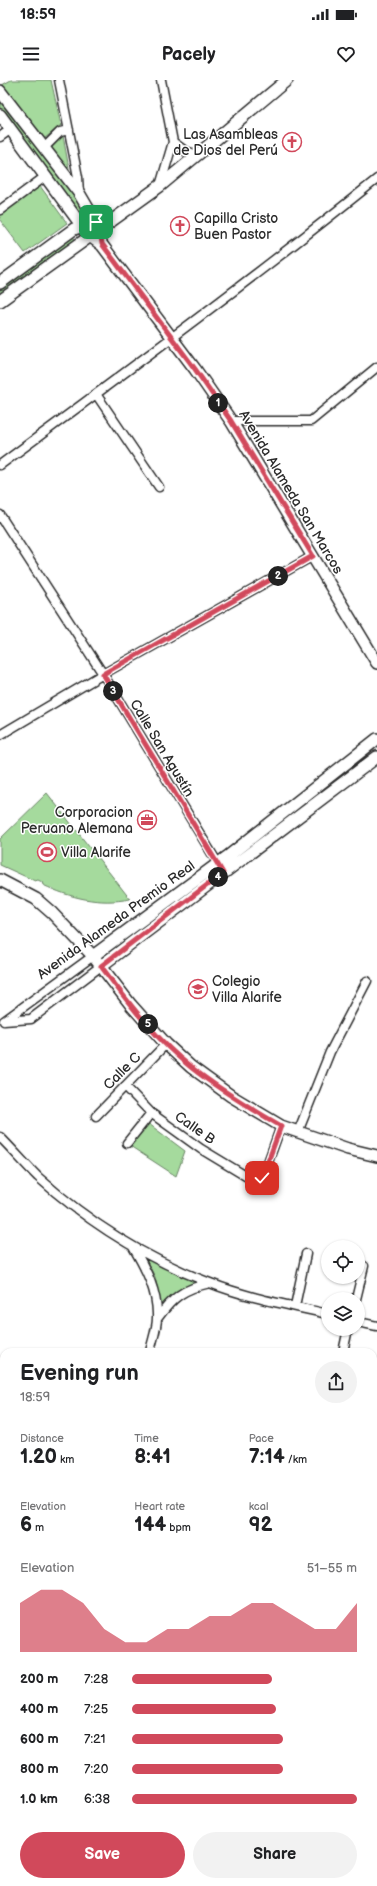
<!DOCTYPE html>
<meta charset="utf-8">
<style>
:root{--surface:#fff;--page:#f2f2f2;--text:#202124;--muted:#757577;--accent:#d1495b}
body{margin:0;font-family:"Balsamiq Sans",sans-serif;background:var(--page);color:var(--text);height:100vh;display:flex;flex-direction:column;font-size:15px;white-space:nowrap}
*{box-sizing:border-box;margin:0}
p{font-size:13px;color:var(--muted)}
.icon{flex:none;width:22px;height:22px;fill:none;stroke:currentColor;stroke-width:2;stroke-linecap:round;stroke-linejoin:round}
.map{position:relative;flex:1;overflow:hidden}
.drawer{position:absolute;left:0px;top:1268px;width:377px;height:538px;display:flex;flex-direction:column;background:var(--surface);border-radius:12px 12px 0 0;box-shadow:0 1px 3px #0004}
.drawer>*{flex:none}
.buttons{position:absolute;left:321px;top:1160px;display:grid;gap:8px}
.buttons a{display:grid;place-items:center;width:44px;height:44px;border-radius:50%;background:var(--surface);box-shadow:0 1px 3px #0004;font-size:20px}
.pin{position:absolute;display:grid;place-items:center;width:34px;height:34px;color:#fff;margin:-17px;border-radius:8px;box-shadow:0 2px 6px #0006}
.km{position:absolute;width:20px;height:20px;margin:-10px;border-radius:50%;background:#222;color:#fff;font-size:11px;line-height:20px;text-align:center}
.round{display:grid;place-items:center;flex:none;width:42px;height:42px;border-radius:21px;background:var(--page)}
.summary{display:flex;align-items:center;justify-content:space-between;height:68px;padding:0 20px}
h1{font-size:22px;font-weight:700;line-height:30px}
.stats{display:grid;grid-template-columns:repeat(3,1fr);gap:6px;height:68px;padding:4px 20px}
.stats div{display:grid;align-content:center}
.stats b{font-size:20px;font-weight:700}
.stats small{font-size:11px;font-weight:400}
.stats p{font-size:11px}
.chart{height:112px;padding:8px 20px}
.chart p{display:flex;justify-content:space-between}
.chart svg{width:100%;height:72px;margin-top:4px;fill:var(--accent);opacity:.7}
.cta{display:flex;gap:8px;margin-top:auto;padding:8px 20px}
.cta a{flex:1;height:46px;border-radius:24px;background:var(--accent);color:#fff;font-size:16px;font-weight:700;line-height:46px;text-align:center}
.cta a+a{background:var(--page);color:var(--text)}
ul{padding:0 20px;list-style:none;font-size:13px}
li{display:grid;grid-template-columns:64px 48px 1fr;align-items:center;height:30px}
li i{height:10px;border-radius:5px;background:var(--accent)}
.status{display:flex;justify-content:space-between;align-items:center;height:28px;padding:0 20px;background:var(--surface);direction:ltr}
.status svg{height:11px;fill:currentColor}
header{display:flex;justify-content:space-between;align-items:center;height:52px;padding:0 20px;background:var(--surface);font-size:18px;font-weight:700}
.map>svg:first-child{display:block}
</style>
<div class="status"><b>18:59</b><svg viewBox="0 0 49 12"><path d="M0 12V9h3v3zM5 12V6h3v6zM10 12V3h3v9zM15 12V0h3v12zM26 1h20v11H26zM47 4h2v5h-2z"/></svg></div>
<header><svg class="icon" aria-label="menu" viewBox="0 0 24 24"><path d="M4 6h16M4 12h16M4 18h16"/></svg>Pacely<svg class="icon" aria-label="heart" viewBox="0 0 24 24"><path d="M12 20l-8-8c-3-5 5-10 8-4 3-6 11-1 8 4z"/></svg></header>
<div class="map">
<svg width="377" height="1806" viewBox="0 0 377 1806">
<rect width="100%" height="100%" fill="#fff"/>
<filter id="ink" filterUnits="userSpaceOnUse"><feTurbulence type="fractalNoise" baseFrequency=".025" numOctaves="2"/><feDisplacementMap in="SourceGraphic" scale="8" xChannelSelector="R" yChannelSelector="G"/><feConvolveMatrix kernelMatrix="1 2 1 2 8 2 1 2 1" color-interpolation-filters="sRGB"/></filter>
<g filter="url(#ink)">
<path fill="#a5da9d" stroke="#688264" d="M11,0H51L61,45L44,59L2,5Z
M0,21L72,113L83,131L81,136L0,33Z
M63,56L70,94L51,67Z
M40,106L67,143L25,173L0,140V135Z
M72,155L76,161L0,216V207Z
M47,713L130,819C99,825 71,818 43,805L42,802L38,800L35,801L0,785V759Z
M149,1044L185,1071L176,1096L130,1066Z
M144,1176L198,1201L185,1207L172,1216L163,1225L160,1221L155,1197Z
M226,1802H270L275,1806H221Z"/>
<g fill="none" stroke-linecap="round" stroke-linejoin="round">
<defs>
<path id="street" d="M59,0L78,97L79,113
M0,57L11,49
M173,62L185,71L199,75
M45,67L60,52L69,50
M160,106L173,62L161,0
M0,130L46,96
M96,314L159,407
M231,341H311L377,287
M0,385C127,291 254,198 377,99
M0,435L103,594L220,787
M0,655L103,594L313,476
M4,941L31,939L101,886
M4,941L93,876
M125,1006L151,1033L201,1069L254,1101H258L262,1099L281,1046
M96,1036L166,964
M298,1052L330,972L367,901
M0,1057C13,1070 25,1084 38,1097C88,1142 147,1179 210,1203C248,1218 289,1225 328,1234
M127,1063L151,1033
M133,1167C146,1189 158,1212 157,1238C157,1249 152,1261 150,1272
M356,1219L364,1186
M295,1226L306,1174
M157,1239C173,1217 183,1209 210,1203
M358,1242L377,1246
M343,1272L348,1249
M373,1363L377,1364
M373,1411L377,1394
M0,1417H4
M373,1531L377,1532
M0,1630L4,1633
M0,1656L4,1654
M373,1737L377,1735
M373,1759L377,1766
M0,1793L4,1798
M8,1802L11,1806
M278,1802L282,1806
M36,1806L41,1802
M103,1806L104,1802
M212,1806L215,1802"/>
<path id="secondary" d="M0,11L79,113L96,142L100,156
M0,35L82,146L90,156L102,165L195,289L231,341L377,583
M0,203L74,149L89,144
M0,221L160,106L287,0
M0,800L36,819L52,833L93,876L131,925L166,964L191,987L231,1016L281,1046L348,1069L377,1076
M93,876L227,777L377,659
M101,886L377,677"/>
</defs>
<use href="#street" stroke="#2b2b2b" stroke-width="11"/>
<use href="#secondary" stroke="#2b2b2b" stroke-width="14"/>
<use href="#street" stroke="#fff" stroke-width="8"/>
<use href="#secondary" stroke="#fff" stroke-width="11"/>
</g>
</g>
<g fill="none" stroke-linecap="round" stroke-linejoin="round" filter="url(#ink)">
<defs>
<path id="route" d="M96,142L100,149L102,164L195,289L231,341L313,476L103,594L223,793L101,886C128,922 156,960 192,988C220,1010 250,1028 281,1046L262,1098"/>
</defs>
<use href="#route" stroke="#fff" stroke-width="8"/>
<use href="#route" stroke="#d1495b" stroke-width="5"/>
</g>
<defs>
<symbol id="church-ring" viewBox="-11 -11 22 22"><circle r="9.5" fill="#fff" stroke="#d1495b" stroke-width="1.5"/><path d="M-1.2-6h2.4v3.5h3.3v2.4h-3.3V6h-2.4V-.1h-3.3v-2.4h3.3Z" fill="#d1495b"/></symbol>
<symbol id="office-ring" viewBox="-11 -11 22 22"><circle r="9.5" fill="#fff" stroke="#d1495b" stroke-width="1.5"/><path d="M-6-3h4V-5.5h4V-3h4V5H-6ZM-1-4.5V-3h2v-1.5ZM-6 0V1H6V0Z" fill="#d1495b"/></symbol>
<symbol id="stadium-ring" viewBox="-11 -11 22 22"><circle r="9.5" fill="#fff" stroke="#d1495b" stroke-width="1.5"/><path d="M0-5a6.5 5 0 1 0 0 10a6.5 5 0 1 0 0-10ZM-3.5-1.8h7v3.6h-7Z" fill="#d1495b"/></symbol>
<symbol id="school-ring" viewBox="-11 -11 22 22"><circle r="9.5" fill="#fff" stroke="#d1495b" stroke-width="1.5"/><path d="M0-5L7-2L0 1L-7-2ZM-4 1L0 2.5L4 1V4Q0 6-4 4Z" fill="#d1495b"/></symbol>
</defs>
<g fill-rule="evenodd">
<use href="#church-ring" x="281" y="51" width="22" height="22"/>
<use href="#church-ring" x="169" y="135" width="22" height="22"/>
<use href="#office-ring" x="136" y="729" width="22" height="22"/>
<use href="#stadium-ring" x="36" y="761" width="22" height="22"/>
<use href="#school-ring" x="187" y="898" width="22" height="22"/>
</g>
<g text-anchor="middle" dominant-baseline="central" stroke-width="3" stroke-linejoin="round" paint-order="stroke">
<g font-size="14" fill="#2b2b2b" stroke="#fff" text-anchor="start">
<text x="278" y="54" text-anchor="end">Las Asambleas<tspan x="278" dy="16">de Dios del Perú</tspan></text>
<text x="194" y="138">Capilla Cristo<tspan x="194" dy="16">Buen Pastor</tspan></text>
<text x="133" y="732" text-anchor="end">Corporacion<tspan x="133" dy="16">Peruano Alemana</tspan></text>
<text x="61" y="772">Villa Alarife</text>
<text x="212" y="901">Colegio<tspan x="212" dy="16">Villa Alarife</tspan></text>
</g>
<g font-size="14" fill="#2b2b2b" stroke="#fff">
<text transform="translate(291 412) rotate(59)">Avenida Alameda San Marcos</text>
<text transform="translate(162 668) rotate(59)">Calle San Agustín</text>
<text transform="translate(116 840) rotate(-36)">Avenida Alameda Premio Real</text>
<text transform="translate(122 991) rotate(-45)">Calle C</text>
<text transform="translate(195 1048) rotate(35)">Calle B</text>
</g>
</g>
</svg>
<div class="buttons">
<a><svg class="icon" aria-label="locate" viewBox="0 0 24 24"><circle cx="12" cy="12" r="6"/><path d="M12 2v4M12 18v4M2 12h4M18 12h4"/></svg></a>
<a><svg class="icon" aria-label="layers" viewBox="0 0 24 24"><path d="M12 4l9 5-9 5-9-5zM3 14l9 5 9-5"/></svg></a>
</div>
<div class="pin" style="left:96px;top:142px;background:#1e9e55"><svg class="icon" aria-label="arrive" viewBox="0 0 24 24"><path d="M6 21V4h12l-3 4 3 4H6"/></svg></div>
<div class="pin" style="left:262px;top:1098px;background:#d93025"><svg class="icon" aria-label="check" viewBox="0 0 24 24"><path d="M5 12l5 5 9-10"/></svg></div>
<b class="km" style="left:218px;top:323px">1</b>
<b class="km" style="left:278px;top:496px">2</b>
<b class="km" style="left:113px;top:611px">3</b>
<b class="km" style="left:218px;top:797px">4</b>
<b class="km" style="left:148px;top:944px">5</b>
<section class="drawer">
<div class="summary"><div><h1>Evening run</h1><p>18:59</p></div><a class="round"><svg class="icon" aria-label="share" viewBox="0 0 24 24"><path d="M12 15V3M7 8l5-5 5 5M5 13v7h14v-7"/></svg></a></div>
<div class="stats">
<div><p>Distance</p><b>1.20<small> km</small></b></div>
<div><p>Time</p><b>8:41</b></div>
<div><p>Pace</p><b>7:14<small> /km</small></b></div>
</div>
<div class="stats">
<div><p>Elevation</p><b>6<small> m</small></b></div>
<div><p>Heart rate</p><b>144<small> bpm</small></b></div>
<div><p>kcal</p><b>92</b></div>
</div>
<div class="chart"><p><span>Elevation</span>51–55 m</p>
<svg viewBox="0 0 160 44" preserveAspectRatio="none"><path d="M0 44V14L10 6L20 6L30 14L40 30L50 38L60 38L70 30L80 30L90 22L100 22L110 14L120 14L130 22L140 30L150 30L160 14V44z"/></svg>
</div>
<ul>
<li><b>200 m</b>7:28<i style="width:62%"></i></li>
<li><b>400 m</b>7:25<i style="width:64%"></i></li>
<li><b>600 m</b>7:21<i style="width:67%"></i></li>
<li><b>800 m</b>7:20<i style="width:67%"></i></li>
<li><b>1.0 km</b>6:38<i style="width:100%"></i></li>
</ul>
<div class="cta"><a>Save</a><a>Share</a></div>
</section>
</div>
